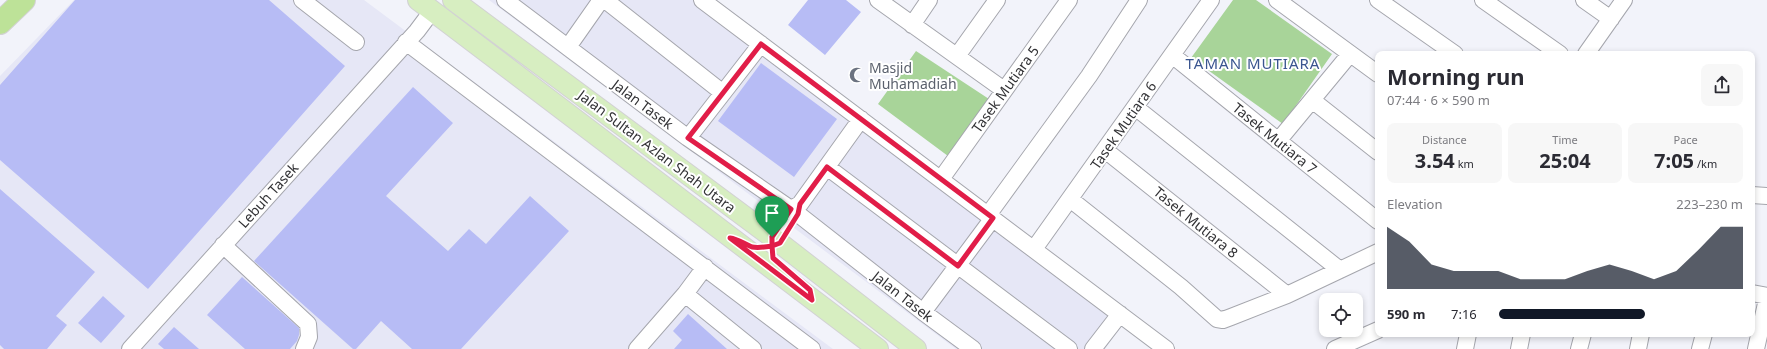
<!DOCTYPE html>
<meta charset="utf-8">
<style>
:root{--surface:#fff;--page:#f7f7f7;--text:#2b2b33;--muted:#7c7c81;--accent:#111827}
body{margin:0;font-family:"Noto Sans",sans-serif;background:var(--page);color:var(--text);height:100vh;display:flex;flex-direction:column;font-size:15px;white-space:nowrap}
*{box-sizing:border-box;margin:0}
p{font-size:13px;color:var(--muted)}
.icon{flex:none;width:22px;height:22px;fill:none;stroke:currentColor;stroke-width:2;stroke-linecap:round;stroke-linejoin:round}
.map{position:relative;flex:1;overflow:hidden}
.side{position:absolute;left:1375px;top:51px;width:380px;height:286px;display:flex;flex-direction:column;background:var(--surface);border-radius:8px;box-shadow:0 2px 6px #0003}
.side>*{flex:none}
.tools{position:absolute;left:1319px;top:293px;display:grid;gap:8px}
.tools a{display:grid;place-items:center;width:44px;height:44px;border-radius:8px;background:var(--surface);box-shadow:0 2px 6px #0003;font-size:20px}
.pin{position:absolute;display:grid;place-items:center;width:34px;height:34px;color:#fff;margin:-41px -17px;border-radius:50% 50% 50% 0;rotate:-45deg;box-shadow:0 0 4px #0007}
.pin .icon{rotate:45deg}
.round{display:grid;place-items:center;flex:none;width:42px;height:42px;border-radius:8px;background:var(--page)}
.headline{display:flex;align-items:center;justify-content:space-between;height:68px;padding:0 12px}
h1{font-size:22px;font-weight:700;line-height:30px}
.metrics{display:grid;grid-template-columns:repeat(3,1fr);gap:6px;height:68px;padding:4px 12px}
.metrics div{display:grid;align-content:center;border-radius:8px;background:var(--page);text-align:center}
.metrics b{font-size:20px;font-weight:700}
.metrics small{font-size:11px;font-weight:400}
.metrics p{font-size:11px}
.chart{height:112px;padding:8px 12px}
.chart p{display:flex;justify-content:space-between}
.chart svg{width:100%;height:72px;margin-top:4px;fill:var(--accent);opacity:.7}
ul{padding:0 12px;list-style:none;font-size:13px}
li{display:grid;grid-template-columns:64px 48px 1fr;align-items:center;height:30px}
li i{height:10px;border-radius:5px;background:var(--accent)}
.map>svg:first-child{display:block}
</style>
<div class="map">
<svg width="1767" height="349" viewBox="0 0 1767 349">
<rect width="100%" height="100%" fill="#f2f3fa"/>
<path fill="#e6e7f6" d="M74,0H364L833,349H0V76Z
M489,0H713L1130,313L1105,349H956Z"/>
<path fill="#a8d499" d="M1233,0H1256L1332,54L1283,124L1191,58Z
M916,51L989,99L948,156L878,104Z"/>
<path fill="#b7bcf5" d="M75,0H269L345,66L148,289L0,160V85Z
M808,0H846L861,12L825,55L788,25Z
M761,63L837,119L794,177L718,121Z
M413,87L453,123L386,196L448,251L469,229L486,244L530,196L569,231L461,349H412L381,321L356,349H353L254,261Z
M0,189L95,272L56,316L67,325L47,349H4L0,345Z
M242,277L299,328V335L297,341L290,349H245L207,315Z
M103,296L125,316L101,343L78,323Z
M688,314L727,349H674L682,340L673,331Z
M174,327L199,349H164L158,344Z"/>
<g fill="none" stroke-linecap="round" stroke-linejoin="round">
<defs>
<path id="minor" d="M302,0L356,42
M505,0L688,138L798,214L923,312L973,349
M605,0L723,93
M702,0L1166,349
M878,0L1004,90
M1277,0L1378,74
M1378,0L1455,54
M1483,0L1560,54
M1584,0L1611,19
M912,25L929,0
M406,42L812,349
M568,47L601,0
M1586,54L1624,0
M1172,55L1378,221
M957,56L997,0
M1312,100L1378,152
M1135,107L1340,270
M688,138L761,44
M1278,141L1350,54
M1105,150L1287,295
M827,167L1069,349
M941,179L1069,0
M1752,195L1767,196
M1070,199L1181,287L1217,319L1223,320L1231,317L1287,295L1378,252
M988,215L1089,76L1139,0
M772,237L791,209L800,204L861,119
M223,245L308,324L309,337L304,349
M1034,249L1211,0
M1752,293L1767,296
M685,294L753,349
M923,312L993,218
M130,349L417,31L432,11
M637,349L685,294L705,267
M1093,349L1120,314
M1335,349L1378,330
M1465,349L1468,334
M1519,349L1522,334
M1579,349L1583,334
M1638,349L1641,334
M1700,349L1704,334
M1756,349L1767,299"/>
<path id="major" d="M418,0L878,349
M453,0L772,237L916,349"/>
<path id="highway" d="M0,23L24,0"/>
</defs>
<use href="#minor" stroke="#a5a6ad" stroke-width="18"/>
<use href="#major" stroke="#d2d2d3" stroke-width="22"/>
<use href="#highway" stroke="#d2d2d3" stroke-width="24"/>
<use href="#minor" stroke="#fff" stroke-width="16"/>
<use href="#major" stroke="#d7eec1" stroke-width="20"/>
<use href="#highway" stroke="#bde298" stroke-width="22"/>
</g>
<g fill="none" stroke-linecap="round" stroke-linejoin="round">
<defs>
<path id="route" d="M772,237V246C766,247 758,248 752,247C744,244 738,239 730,238L812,300L810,290L773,258L772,246L780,243L798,214L800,204L827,167L958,266L993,218L761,44L688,138L791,209L772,237"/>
</defs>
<use href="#route" stroke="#fff" stroke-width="8"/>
<use href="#route" stroke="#e11d48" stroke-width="5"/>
</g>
<defs>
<symbol id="mosque-bare" viewBox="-9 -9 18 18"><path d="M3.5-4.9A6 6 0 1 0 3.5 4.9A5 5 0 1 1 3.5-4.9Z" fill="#6b7280" stroke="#fff" stroke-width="2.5" paint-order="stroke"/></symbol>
</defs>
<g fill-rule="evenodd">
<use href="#mosque-bare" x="846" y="64" width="22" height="22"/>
</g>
<g text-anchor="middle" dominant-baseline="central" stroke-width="4" stroke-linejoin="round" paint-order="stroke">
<g font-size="14" fill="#5b616d" stroke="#fff" text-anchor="start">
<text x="869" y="67">Masjid<tspan x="869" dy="16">Muhamadiah</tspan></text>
</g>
<g font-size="14" fill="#323235" stroke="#fff">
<text transform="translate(1005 89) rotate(-54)">Tasek Mutiara 5</text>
<text transform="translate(643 104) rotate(37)">Jalan Tasek</text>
<text transform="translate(1123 125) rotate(-55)">Tasek Mutiara 6</text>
<text transform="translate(1275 138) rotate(39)">Tasek Mutiara 7</text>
<text transform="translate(657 151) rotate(37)">Jalan Sultan Azlan Shah Utara</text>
<text transform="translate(268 195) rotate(-48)">Lebuh Tasek</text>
<text transform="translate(1196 222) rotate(39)">Tasek Mutiara 8</text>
<text transform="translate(903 296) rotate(38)">Jalan Tasek</text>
</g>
<g font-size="15" letter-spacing="1" fill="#3a558f" stroke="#fff">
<text x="1253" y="63">TAMAN MUTIARA</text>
</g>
</g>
</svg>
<div class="tools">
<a><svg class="icon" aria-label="locate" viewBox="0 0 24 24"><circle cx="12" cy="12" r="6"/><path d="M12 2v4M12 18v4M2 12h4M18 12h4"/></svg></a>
</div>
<div class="pin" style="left:772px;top:237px;background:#1e9e55"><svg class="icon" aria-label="arrive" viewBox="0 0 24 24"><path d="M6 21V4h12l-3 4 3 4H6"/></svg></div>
<section class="side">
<div class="headline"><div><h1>Morning run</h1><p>07:44 · 6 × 590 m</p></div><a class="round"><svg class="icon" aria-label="share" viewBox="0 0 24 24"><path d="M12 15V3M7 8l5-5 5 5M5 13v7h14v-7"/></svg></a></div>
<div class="metrics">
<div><p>Distance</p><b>3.54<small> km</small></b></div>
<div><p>Time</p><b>25:04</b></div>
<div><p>Pace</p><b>7:05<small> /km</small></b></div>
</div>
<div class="chart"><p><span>Elevation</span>223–230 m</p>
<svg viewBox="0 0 160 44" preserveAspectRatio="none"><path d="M0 44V6L10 15L20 29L30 33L40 33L50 33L60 38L70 38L80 38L90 33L100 29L110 33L120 38L130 33L140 20L150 6L160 6V44z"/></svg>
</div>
<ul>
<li><b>590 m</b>7:16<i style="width:60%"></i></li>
</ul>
</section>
</div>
